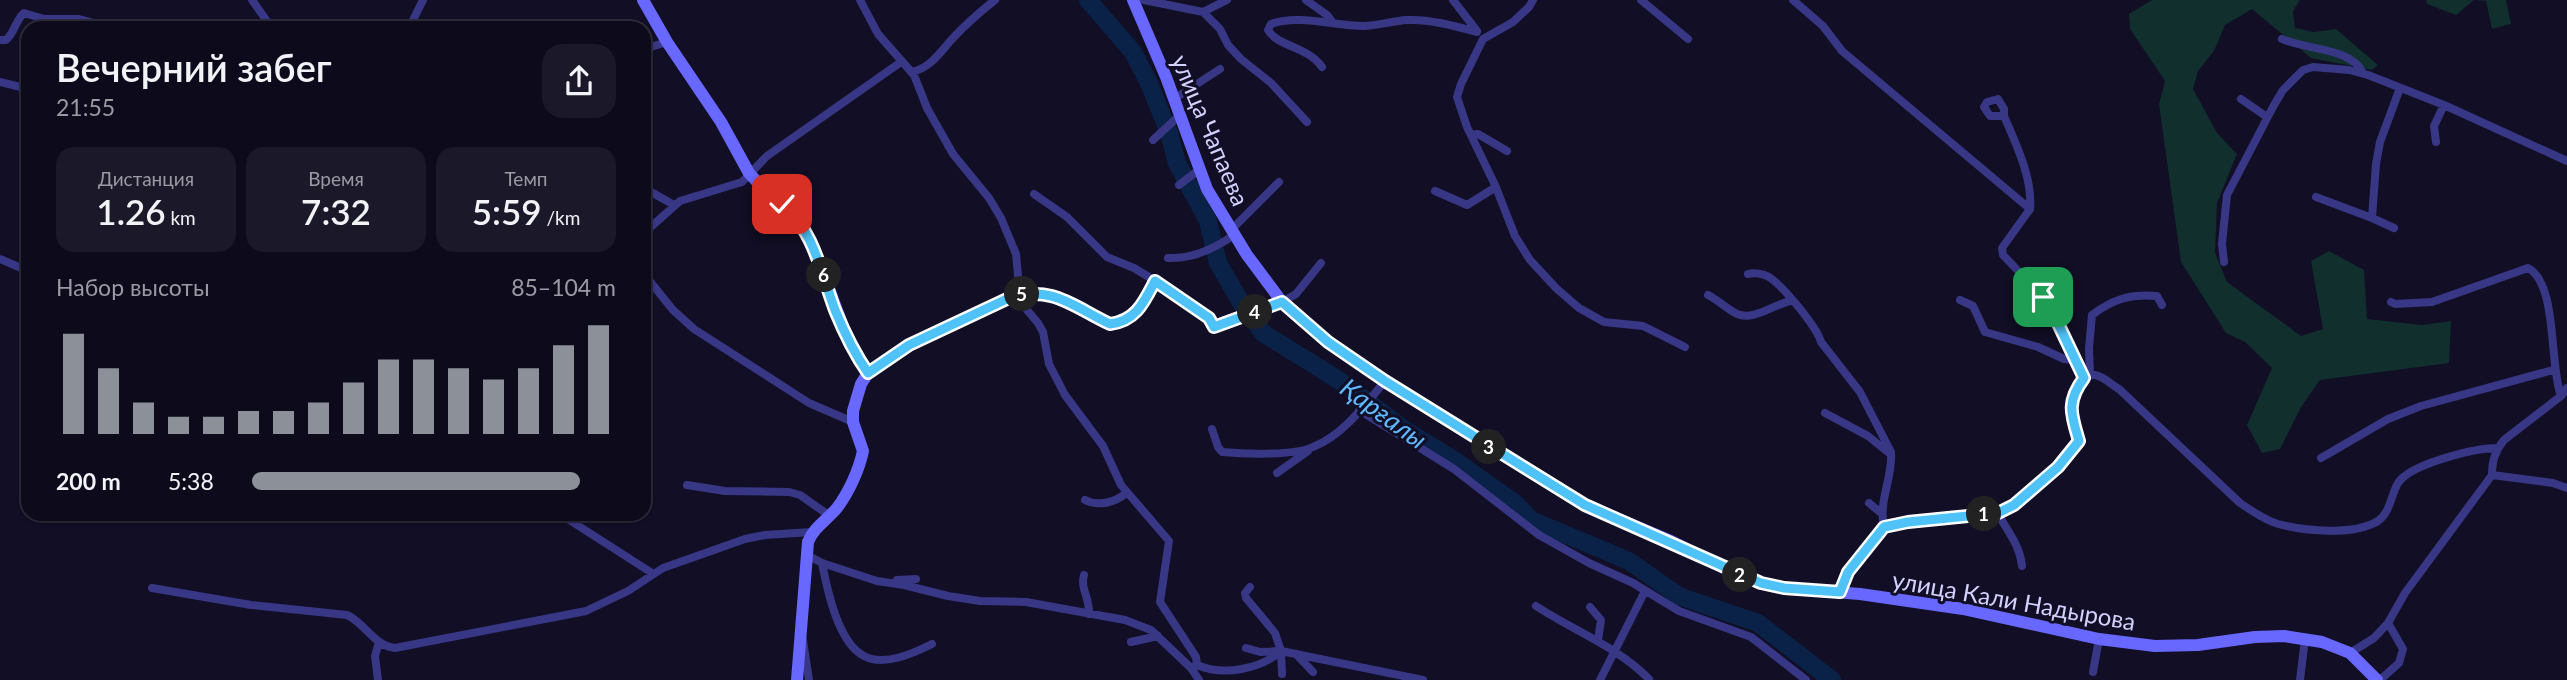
<!DOCTYPE html>
<html lang="ru">
<meta charset="utf-8">
<style>
:root{--surface:#0d0a1c;--page:#1b1829;--text:#f1f3f6;--muted:#9a9aa3;--line:#2d2b3b;--accent:#8c9099}
body{margin:0;font-family:Lato,sans-serif;background:var(--page);color:var(--text);height:100vh;display:flex;flex-direction:column;font-size:26px;white-space:nowrap}
*{box-sizing:border-box;margin:0}
p{font-size:23px;color:var(--muted)}
.icon{flex:none;width:38px;height:38px;fill:none;stroke:currentColor;stroke-width:2;stroke-linecap:round;stroke-linejoin:round}
.map{position:relative;flex:1;overflow:hidden}
.side{position:absolute;left:21px;top:21px;width:630px;height:500px;display:flex;flex-direction:column;background:var(--surface);border-radius:21px;box-shadow:0 2px 5px #0004,0 0 0 2px var(--line)}
.side>*{flex:none}
.pin{position:absolute;display:grid;place-items:center;width:60px;height:60px;color:#fff;margin:-30px;border-radius:14px;box-shadow:0 4px 10px #0006}
.km{position:absolute;width:35px;height:35px;margin:-18px;border-radius:50%;background:#222;color:#fff;font-size:19px;line-height:35px;text-align:center}
.round{display:grid;place-items:center;flex:none;width:74px;height:74px;border-radius:21px;background:var(--page)}
.head{display:flex;align-items:center;justify-content:space-between;height:119px;padding:0 35px}
h1{font-size:38px;font-weight:600;line-height:52px}
.stats{display:grid;grid-template-columns:repeat(3,1fr);gap:10px;height:119px;padding:7px 35px}
.stats div{display:grid;align-content:center;border-radius:18px;background:var(--page);text-align:center}
.stats b{font-size:35px;font-weight:600}
.stats small{font-size:19px;font-weight:400}
.stats p{font-size:19px}
.chart{height:196px;padding:14px 35px}
.chart p{display:flex;justify-content:space-between}
.chart svg{width:100%;height:126px;margin-top:7px;stroke:var(--accent);stroke-width:6}
ul{padding:0 35px;list-style:none;font-size:23px}
li{display:grid;grid-template-columns:112px 84px 1fr;align-items:center;height:52px}
li i{height:18px;border-radius:9px;background:var(--accent)}
.map>svg:first-child{display:block}
</style>
<div class="map">
<svg width="2567" height="680" viewBox="0 0 2567 680">
<rect width="100%" height="100%" fill="#110e25"/>
<path fill="#102f2d" d="M2152,0H2300L2293,11L2295,28L2314,32L2336,29L2378,65L2372,70L2311,58L2252,9L2225,25L2214,51L2198,71L2193,89L2217,133L2237,154L2217,203L2215,253L2227,282L2301,336L2323,329L2311,261L2329,251L2364,270L2367,319L2422,325L2451,321L2449,363L2320,380L2301,407L2280,449L2262,453L2247,425L2272,368L2245,342L2226,333L2181,262L2159,104L2165,81L2130,29L2129,14Z
M2426,0H2506L2511,24L2492,29L2486,1L2474,0L2456,15L2427,4Z"/>
<g fill="none" stroke-linecap="round" stroke-linejoin="round">
<path stroke="#0a2247" stroke-width="18" d="M1088,0L1133,52L1149,83L1169,133L1177,163L1208,221L1218,263L1243,306L1263,333L1340,381L1405,430L1460,464L1515,503L1531,520L1629,561L1679,596L1758,623L1832,680"/>
<path stroke="#383785" stroke-width="8" d="M252,0L269,24
M860,0L878,34L914,75L927,108L953,154L989,198L1001,218L1016,254L1019,286L1027,310L1038,323L1043,332L1049,364L1065,395L1103,446L1121,485L1169,541L1160,602L1196,657L1197,665L1191,668
M1144,0L1203,12L1220,29L1228,45L1241,59L1271,83L1307,122
M1306,0L1327,15L1333,23
M1453,0L1477,31
M1533,0L1529,7L1513,22L1483,39L1461,84L1457,97L1467,127L1495,185L1515,236L1530,260L1556,288L1579,308L1604,322L1643,326L1685,347
M1641,0L1688,39
M1793,0L1823,26L1842,51L2030,209
M1203,12L1227,0
M245,28L269,24L276,28
M409,28L423,0
M2282,39C2305,50 2351,47 2363,73
M0,40H6C15,32 15,21 24,13L44,19H79L113,28
M644,49L667,42
M1322,67C1307,46 1278,47 1268,30L1271,24C1299,14 1334,26 1363,26C1378,26 1392,21 1407,20C1430,19 1455,26 1477,32
M911,72C930,69 941,51 953,38C966,24 981,11 995,0
M0,82L28,89
M1174,99L1220,69
M2241,99L2267,117
M2004,116H1990L1984,107L1987,102L1998,99L2004,109V116C2016,144 2033,179 2030,209
M1471,135L1478,134L1507,151
M1153,140L1180,115
M2436,142L2434,126L2444,105
M1179,185L1200,169
M644,188L674,205
M1435,191L1467,205L1496,187
M1034,194L1067,217L1107,257L1134,268L1157,282
M2316,197L2372,218L2376,164L2380,142L2400,88
M2030,209L2002,248L2003,255L2043,297L2084,378
M2372,218L2394,228
M1231,230L1279,182
M644,233L680,201L742,182L767,156L901,62
M1168,258C1193,259 1214,249 1234,235
M0,259L28,271
M2224,262L2222,244L2227,195L2274,105L2283,90L2303,70L2313,67L2349,70L2368,75L2444,105L2567,161
M644,274L673,310L694,329L809,403L853,422
M1748,274C1755,272 1764,274 1769,277C1783,286 1817,327 1821,342L1860,392L1891,452C1893,478 1878,501 1884,527L1848,572L1841,592
M1708,295C1718,300 1727,309 1737,314C1754,321 1774,304 1791,301
M1960,300L1973,306L1985,332L2038,347L2064,359L2075,360
M1282,302L1296,294L1321,263
M2391,302L2395,304L2432,302L2528,268C2558,284 2549,365 2561,396
M2090,375L2089,348L2092,315C2113,299 2130,294 2157,296L2162,305
M1359,410L1454,469L1539,535L1589,563L1633,583L1679,611L1751,637L1806,680
M1825,413L1868,436L1889,453
M1212,429L1218,447L1222,452C1243,454 1294,456 1313,447C1343,435 1365,405 1385,381
M2321,458L2388,419L2421,406L2553,370
M1277,473L1308,451
M2492,475L2553,483L2567,488
M687,485L725,491L789,492L800,495L830,516
M1085,500C1099,507 1116,502 1126,493
M1869,503L1881,513
M1998,513C2007,532 2020,544 2022,566
M560,514L652,573
M1884,527L1908,522L1998,513L2014,505L2058,466L2079,441C2076,432 2069,418 2070,408C2071,397 2081,373 2095,375C2103,376 2112,385 2119,389L2240,503C2252,511 2264,520 2278,524C2305,531 2353,536 2378,521C2390,513 2391,495 2398,483C2410,464 2475,448 2497,448
M807,555L822,563L877,581L904,585L948,596L980,601L1026,602L1125,620L1151,630L1191,668L1199,680
M822,563C827,589 838,643 864,656C884,667 914,653 932,644
M1084,575C1080,589 1090,598 1089,614
M897,580L916,579
M152,588L251,605L347,615C365,623 374,646 395,648L586,611L628,591L663,568L745,539L765,535L812,532
M1536,606C1574,631 1616,646 1649,679
M1590,607L1601,620L1598,640
M803,640L809,680
M1131,642L1158,636
M1246,648L1260,652L1281,651L1423,680
M1281,651L1282,674
M2350,653L2374,638L2388,623L2405,593L2492,475C2492,461 2495,451 2504,440L2561,396L2567,388
M1296,654L1313,672
M1197,665C1223,676 1259,670 1281,651L1275,633L1246,598L1245,593L1250,587
M2093,672L2099,639
M378,680L375,656L379,642
M1600,680L1645,591
M2300,680L2305,639
M2380,680L2399,663L2403,649L2388,623"/>
<path stroke="#6868ff" stroke-width="12" d="M643,0L667,42L721,122L749,173L771,197L798,218L820,264L849,343L868,373
M1133,0L1166,77L1207,189L1247,255L1282,302L1328,342L1385,381L1585,505L1671,541L1732,572L1761,583L1784,588L1860,594L1963,609L2099,639L2155,646L2198,645L2255,637L2284,636L2322,642L2350,653L2377,680
M1157,282L1209,318L1214,326L1282,302
M797,680L808,542C814,527 827,520 837,508C849,492 859,470 863,451L853,422V411L861,384L868,373L910,345L1009,298C1053,285 1073,306 1110,324C1136,321 1144,302 1155,281"/>
</g>
<g fill="none" stroke-linecap="round" stroke-linejoin="round">
<defs>
<path id="route" d="M782,204C814,230 821,273 835,310C844,332 854,353 868,373L909,345L1009,298C1053,285 1072,306 1110,324C1136,321 1144,302 1155,281L1209,318L1214,327L1282,302L1328,342L1385,381L1585,505L1761,583L1784,588L1840,592L1848,572L1884,527L1908,522L1998,513L2014,505L2058,467L2079,441C2071,414 2066,402 2084,378L2054,315L2043,297"/>
</defs>
<use href="#route" stroke="#fff" stroke-width="14"/>
<use href="#route" stroke="#4fc3f7" stroke-width="9"/>
</g>
<g text-anchor="middle" dominant-baseline="central" stroke-width="6" stroke-linejoin="round" paint-order="stroke">
<g font-size="24" fill="#d5d1ff" stroke="#110e25">
<text transform="translate(1211 130) rotate(67)">улица Чапаева</text>
<text transform="translate(2014 600) rotate(10)">улица Кали Надырова</text>
</g>
<g font-size="26" font-style="italic" fill="#5fb9ff" stroke="#110e25">
<text transform="translate(1384 413) rotate(36)">Қарғалы</text>
</g>
</g>
</svg>
<div class="pin" style="left:2043px;top:297px;background:#1e9e55"><svg class="icon" aria-label="arrive" viewBox="0 0 24 24"><path d="M6 21V4h12l-3 4 3 4H6"/></svg></div>
<div class="pin" style="left:782px;top:204px;background:#d93025"><svg class="icon" aria-label="check" viewBox="0 0 24 24"><path d="M5 12l5 5 9-10"/></svg></div>
<b class="km" style="left:1984px;top:514px">1</b>
<b class="km" style="left:1740px;top:575px">2</b>
<b class="km" style="left:1489px;top:447px">3</b>
<b class="km" style="left:1255px;top:312px">4</b>
<b class="km" style="left:1022px;top:294px">5</b>
<b class="km" style="left:824px;top:275px">6</b>
<section class="side">
<div class="head"><div><h1>Вечерний забег</h1><p>21:55</p></div><a class="round"><svg class="icon" aria-label="share" viewBox="0 0 24 24"><path d="M12 15V3M7 8l5-5 5 5M5 13v7h14v-7"/></svg></a></div>
<div class="stats">
<div><p>Дистанция</p><b>1.26<small> km</small></b></div>
<div><p>Время</p><b>7:32</b></div>
<div><p>Темп</p><b>5:59<small> /km</small></b></div>
</div>
<div class="chart"><p><span>Набор высоты</span>85–104 m</p>
<svg viewBox="0 0 160 44" preserveAspectRatio="none"><path d="M5 44V9M15 44V21M25 44V33M35 44V38M45 44V38M55 44V36M65 44V36M75 44V33M85 44V26M95 44V18M105 44V18M115 44V21M125 44V25M135 44V21M145 44V13M155 44V6"/></svg>
</div>
<ul>
<li><b>200 m</b>5:38<i style="width:90%"></i></li>
</ul>
</section>
</div>
